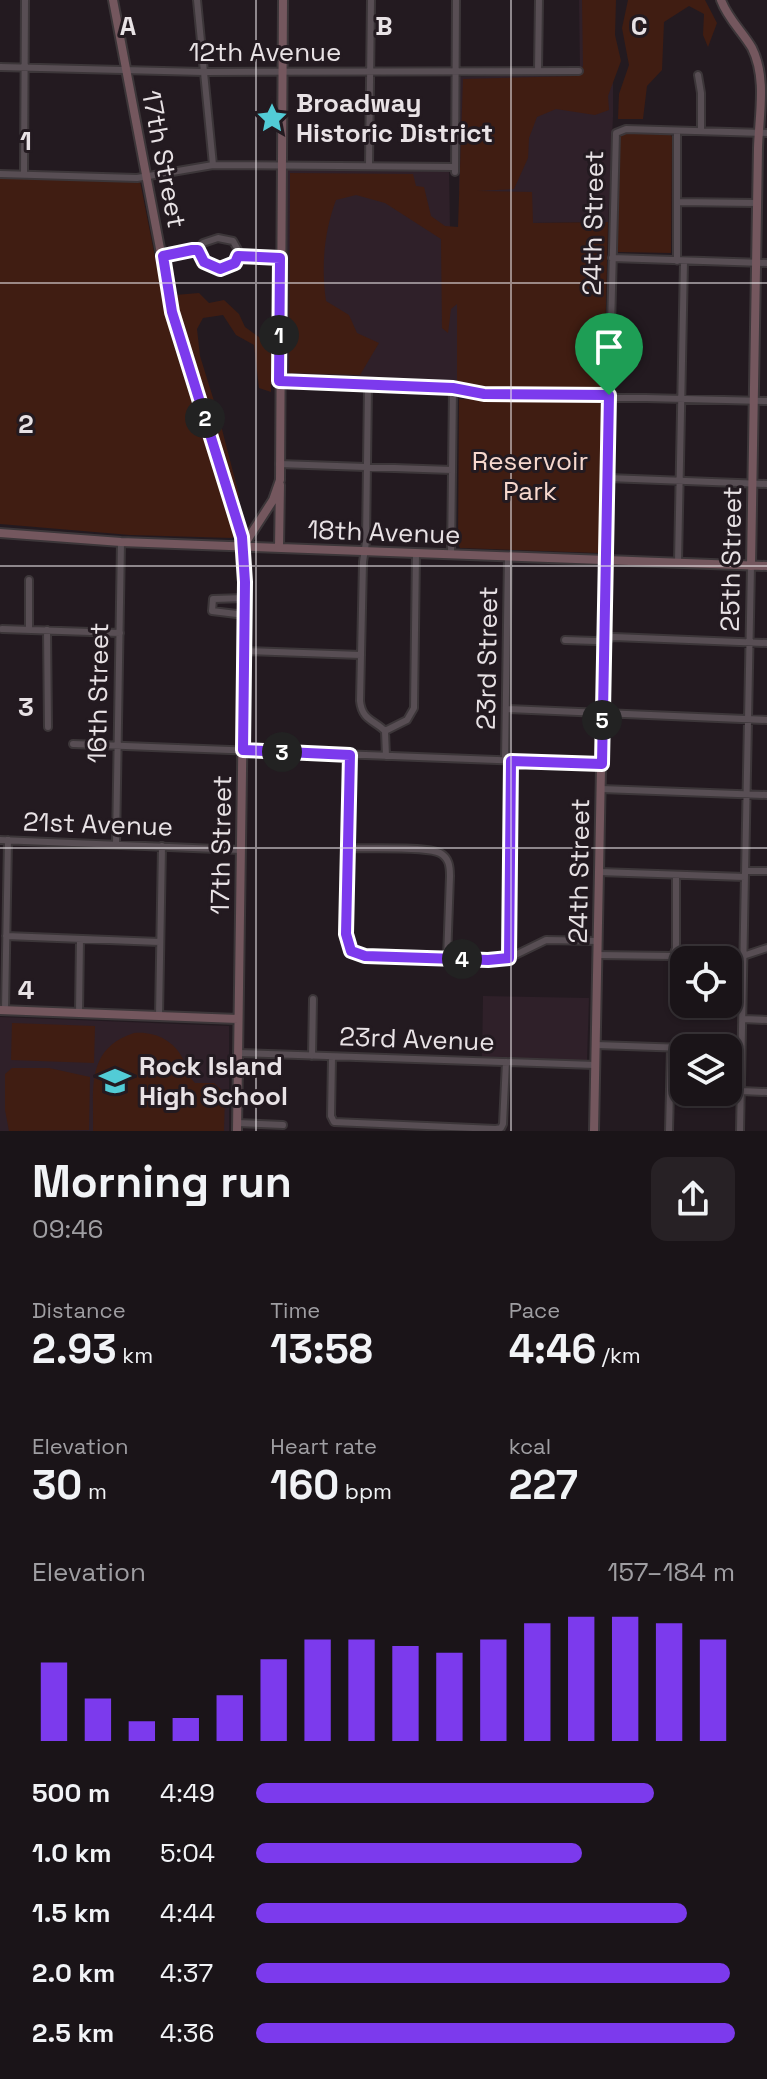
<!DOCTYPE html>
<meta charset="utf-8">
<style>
:root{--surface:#1a1418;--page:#272125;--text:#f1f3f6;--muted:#9f9ea2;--line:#383337;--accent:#7c3aed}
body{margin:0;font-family:"Space Grotesk",sans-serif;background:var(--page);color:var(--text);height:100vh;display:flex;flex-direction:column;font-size:30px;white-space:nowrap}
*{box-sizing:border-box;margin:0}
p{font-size:26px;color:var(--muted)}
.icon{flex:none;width:44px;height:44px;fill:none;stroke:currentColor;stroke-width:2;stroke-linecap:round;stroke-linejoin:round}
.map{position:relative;height:1131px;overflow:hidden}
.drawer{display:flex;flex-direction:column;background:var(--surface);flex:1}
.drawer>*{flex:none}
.fabs{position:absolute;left:670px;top:946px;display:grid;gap:16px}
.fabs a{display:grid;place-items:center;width:72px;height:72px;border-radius:16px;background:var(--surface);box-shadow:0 2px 6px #0004,0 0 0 2px var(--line);font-size:40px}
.pin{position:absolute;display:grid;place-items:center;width:68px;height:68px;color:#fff;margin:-82px -34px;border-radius:50% 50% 50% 0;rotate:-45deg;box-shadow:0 0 8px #0007}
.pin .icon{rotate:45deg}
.km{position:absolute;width:40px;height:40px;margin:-20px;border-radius:50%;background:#222;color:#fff;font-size:22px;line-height:40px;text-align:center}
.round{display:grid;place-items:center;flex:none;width:84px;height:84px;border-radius:16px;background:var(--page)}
.overview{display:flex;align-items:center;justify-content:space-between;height:136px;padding:0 32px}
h1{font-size:44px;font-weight:700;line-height:60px}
.stats{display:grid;grid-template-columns:repeat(3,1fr);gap:12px;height:136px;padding:8px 32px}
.stats div{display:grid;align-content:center}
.stats b{font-size:40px;font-weight:700}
.stats small{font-size:22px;font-weight:400}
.stats p{font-size:22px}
.chart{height:224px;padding:16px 32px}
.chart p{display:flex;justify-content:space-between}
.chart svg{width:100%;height:144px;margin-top:8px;stroke:var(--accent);stroke-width:6}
ul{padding:0 32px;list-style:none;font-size:26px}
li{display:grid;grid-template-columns:128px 96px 1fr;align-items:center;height:60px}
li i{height:20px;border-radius:10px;background:var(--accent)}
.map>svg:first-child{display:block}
</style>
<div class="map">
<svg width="767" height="1131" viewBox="0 0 767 1131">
<rect width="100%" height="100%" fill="#231a20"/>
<path fill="#2f2029" d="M579,0H613V117L608,222L533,223L459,191L460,77L580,74Z
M287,168L449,171L450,229L458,230L457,381L287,374Z
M483,996L589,998L587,1061L482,1058Z
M0,1017L229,1026V1131H0Z"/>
<path fill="#401d12" d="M582,0H616L615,35L621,61L608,96L609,110L595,115L556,109L537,117L529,138L528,158L514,189L477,191L532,192L533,223L608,222L604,388L480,387L457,381V304L451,309L448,333L442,328L441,239L385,203L356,195L336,200C324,232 321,267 326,301L349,315L357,333L379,343L360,375L289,373L290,173L413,174L416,186L424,187L431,216L445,226L458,227L463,79L577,76L583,66Z
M628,0H705L717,23L708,47L703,35L704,14L689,6L664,22L662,70L647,86L643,119H618L619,94L629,65L622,28Z
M622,132L670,134L672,137L671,253L618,252V137Z
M0,176L140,181L170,333L234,536L232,538L130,535L0,524Z
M199,293L209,303L224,300L239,314L245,327L271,346V392L259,388L254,345L236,335L223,315L203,318L197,329L200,356L218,414L239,495L237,502L180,320L175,295Z
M459,399L598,401L604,407L600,551L598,553L460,548L458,544Z
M12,1023L95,1026L94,1063L11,1060Z
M134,1033C154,1031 174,1040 183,1059C188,1069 187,1075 195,1083H214L225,1093L224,1131H93C94,1089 85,1049 134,1033Z
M12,1068H49L90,1077L89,1130L9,1131L5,1110V1074Z"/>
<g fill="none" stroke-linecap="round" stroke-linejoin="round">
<defs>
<path id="street" d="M197,0L213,165
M0,67L204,72L579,71
M538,71L539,0
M698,75L701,93V131
M369,165L371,0
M455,172L456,0
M0,174L137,178L213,165L454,167
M24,174L25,0
M677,202L757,203
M218,238L233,241L238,250L235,263C219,273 204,268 198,250L203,243Z
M163,256L198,250
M238,256L280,258
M612,258L767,263
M677,261V131
M279,381L453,388L484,394L767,401
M368,386L366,542L363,562L360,701C362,720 374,720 385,731L386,756
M279,464L452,470
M608,478L767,484
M451,555L453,388
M605,560L616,133L626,129L767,133
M678,562L684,261
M245,615L212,611L213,599L245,598
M2,629L120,633
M29,630V580
M47,630L48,727
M565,640L596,641L614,637L767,643
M244,651L361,655
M506,709L767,720
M385,731L407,720L414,708L416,553
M73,744L602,764
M350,755L346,934C347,948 351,953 365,956L495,960L509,958L546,940L598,941
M505,761L508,556
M601,789L767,795
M0,840L241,850
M116,844L121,542
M348,848C367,849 427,846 440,853C449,858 450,866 450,876L447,959
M745,871H767
M599,872L745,877
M6,936L160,942
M597,955L673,956L676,948V875
M743,956L767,948
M509,958L511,761
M5,1010L8,840
M79,1013L80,939
M159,1016L162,846
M743,1019L767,1020
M596,1045L686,1048
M728,1049L741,1050
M238,1053L595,1065
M312,1056L313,999
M332,1057L331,1116L334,1122L496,1129L501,1128L503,1124L506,1062
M741,1091L767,1092
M237,1123L283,1125
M669,1131L671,1048
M740,1131L751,566"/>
<path id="secondary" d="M113,0L172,312L242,537L245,556L237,1131
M721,0C728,19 742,31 752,48C767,78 759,115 758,148L751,566
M0,533L121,542L767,566
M244,545L273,500L280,480L283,0
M279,547L280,485
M0,1010L238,1019
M594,1131L605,560"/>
</defs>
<use href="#street" stroke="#3c3639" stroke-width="10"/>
<use href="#secondary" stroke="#3c3639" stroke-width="12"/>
<use href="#street" stroke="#584e54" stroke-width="6"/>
<use href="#secondary" stroke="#74575e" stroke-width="8"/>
</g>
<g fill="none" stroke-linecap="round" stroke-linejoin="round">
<defs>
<path id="route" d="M192,250H198L204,262L220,269L235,263L238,256L280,258L279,381L453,388L484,394L609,395L602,764L511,761L509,958L488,960L365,956L351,951L346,934L350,755L243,750L245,582L242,537L172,312L163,256Z"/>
</defs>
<use href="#route" stroke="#fff" stroke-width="16"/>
<use href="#route" stroke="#7c3aed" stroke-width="10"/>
</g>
<path fill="none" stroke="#e8e2e5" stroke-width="2" stroke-opacity="0.55" d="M256,0V1131M511,0V1131M0,283H767M0,566H767M0,848H767"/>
<defs>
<symbol id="sight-bare" viewBox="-9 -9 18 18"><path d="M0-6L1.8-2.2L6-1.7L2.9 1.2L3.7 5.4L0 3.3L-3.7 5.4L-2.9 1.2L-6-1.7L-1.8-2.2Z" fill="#52ccd6" stroke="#231a20" stroke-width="2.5" paint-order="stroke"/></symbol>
<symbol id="school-bare" viewBox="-9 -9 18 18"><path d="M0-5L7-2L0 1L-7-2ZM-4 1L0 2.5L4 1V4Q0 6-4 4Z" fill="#52ccd6" stroke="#231a20" stroke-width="2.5" paint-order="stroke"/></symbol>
</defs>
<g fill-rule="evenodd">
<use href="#sight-bare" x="250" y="96" width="44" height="44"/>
<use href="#school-bare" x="93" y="1059" width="44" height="44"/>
</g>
<g text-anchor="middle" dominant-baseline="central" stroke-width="6" stroke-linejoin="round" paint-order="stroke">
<g font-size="26" fill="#e8e2e5" stroke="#231a20">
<text x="265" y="52">12th Avenue</text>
<text transform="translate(164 159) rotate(79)">17th Street</text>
<text transform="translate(593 223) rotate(-89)">24th Street</text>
<text transform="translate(384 532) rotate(2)">18th Avenue</text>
<text transform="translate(731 559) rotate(-89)">25th Street</text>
<text transform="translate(487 658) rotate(-89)">23rd Street</text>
<text transform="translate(98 693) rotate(-89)">16th Street</text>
<text transform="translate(98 824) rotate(2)">21st Avenue</text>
<text transform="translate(221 845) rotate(-89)">17th Street</text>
<text transform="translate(579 871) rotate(-89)">24th Street</text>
<text transform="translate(417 1039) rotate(2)">23rd Avenue</text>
</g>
<g font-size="26" font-weight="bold" fill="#e8e2e5" stroke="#231a20" text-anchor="start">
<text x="296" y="103">Broadway<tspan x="296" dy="30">Historic District</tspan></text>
<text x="139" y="1066">Rock Island<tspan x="139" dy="30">High School</tspan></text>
</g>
<g font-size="26" fill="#f7d8ce" stroke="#231a20">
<text x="530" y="461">Reservoir<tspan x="530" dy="30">Park</tspan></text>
</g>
</g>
<g font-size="26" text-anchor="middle" font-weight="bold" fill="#e8e2e5" stroke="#231a20" stroke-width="6" stroke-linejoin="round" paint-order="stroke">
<text x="128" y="35">A</text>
<text x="384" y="35">B</text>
<text x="639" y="35">C</text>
<text x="26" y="150">1</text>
<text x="26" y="433">2</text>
<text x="26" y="716">3</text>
<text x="26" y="999">4</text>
</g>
</svg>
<div class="fabs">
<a><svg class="icon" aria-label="locate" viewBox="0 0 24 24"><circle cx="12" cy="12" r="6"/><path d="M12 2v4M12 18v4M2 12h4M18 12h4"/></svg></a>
<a><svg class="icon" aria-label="layers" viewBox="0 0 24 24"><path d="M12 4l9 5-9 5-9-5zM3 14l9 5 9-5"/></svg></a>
</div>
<div class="pin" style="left:609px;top:395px;background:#1e9e55"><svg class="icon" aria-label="arrive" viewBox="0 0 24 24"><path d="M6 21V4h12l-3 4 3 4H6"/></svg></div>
<b class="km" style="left:279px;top:335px">1</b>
<b class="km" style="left:205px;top:418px">2</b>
<b class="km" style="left:282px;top:752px">3</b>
<b class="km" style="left:462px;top:959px">4</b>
<b class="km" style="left:602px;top:720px">5</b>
</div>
<section class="drawer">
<div class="overview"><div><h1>Morning run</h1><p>09:46</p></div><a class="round"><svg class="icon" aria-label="share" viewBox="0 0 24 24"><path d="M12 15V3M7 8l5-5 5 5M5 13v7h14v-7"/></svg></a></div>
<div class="stats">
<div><p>Distance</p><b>2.93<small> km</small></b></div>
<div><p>Time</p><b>13:58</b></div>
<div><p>Pace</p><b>4:46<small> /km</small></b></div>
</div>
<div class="stats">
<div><p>Elevation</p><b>30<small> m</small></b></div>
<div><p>Heart rate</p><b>160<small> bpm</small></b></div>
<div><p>kcal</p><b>227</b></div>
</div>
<div class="chart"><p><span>Elevation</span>157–184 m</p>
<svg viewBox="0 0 160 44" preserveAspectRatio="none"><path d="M5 44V20M15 44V31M25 44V38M35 44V37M45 44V30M55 44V19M65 44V13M75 44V13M85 44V15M95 44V17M105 44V13M115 44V8M125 44V6M135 44V6M145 44V8M155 44V13"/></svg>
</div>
<ul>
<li><b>500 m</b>4:49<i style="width:83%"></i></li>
<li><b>1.0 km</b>5:04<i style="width:68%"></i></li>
<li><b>1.5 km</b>4:44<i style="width:90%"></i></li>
<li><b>2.0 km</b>4:37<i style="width:99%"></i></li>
<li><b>2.5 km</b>4:36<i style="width:100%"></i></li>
</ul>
</section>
